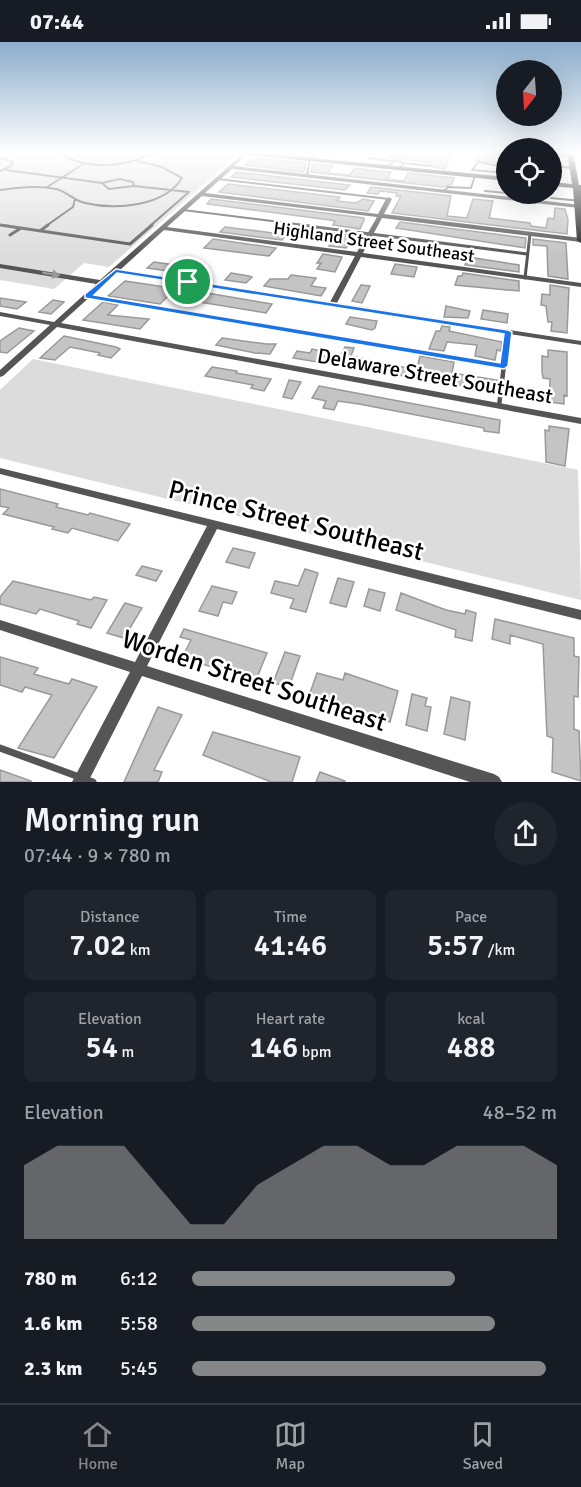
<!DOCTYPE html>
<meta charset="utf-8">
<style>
:root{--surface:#171b24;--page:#20242c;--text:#f1f3f6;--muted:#9ea1a6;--line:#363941;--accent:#858687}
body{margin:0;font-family:Signika,sans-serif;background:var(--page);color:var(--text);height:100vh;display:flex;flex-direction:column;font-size:22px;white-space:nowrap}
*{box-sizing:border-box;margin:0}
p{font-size:20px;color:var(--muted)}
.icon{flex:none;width:33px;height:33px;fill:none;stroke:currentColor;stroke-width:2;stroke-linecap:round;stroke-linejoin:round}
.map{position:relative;height:740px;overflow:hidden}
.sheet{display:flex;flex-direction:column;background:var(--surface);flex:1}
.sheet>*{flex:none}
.needle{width:39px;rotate:197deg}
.fabs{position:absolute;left:496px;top:18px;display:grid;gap:12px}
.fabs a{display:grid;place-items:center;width:66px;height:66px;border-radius:50%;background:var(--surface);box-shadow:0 6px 24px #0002;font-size:30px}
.pin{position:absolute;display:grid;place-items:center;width:51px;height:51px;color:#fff;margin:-26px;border:3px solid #fff;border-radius:50%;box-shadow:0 2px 6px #0007}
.round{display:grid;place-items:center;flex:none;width:63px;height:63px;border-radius:32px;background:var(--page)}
.head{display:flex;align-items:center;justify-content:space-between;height:102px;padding:0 24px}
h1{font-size:33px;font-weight:600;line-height:45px}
.metrics{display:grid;grid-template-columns:repeat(3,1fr);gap:9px;height:102px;padding:6px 24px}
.metrics div{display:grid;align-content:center;border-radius:9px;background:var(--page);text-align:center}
.metrics b{font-size:30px;font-weight:600}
.metrics small{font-size:16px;font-weight:400}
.metrics p{font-size:16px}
.chart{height:168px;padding:12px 24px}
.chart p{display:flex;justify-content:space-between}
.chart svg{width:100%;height:108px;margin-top:6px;fill:var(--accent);opacity:.7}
ul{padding:0 24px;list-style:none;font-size:20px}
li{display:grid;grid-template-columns:96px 72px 1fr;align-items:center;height:45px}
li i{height:15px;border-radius:8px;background:var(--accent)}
.status{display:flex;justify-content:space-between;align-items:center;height:42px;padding:0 30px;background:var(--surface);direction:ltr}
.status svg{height:16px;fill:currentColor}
.tab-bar{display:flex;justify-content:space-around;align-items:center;height:84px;border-top:2px solid var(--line);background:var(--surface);font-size:16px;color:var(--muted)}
.tab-bar a{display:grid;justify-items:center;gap:3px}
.tab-bar .active{color:var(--accent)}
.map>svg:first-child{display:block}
</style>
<div class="status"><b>07:44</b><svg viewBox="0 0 49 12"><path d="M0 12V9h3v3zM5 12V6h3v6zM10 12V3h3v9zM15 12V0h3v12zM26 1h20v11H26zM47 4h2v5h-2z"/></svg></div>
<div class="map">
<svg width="581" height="740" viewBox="0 0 581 740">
<rect width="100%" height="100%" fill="#fff"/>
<path fill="#dcdcdc" d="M0,110H241L109,225L84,221L54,247L0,238Z
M33,317L578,428L581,558L0,416V348Z"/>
<path fill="#c4c4c4" stroke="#999" stroke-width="1.5" d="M389,110H451L445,127L432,125L429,121L389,115Z
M478,110L507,112V121L475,118Z
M253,116L306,121L304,130L245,123Z
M313,122L333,124L327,131L350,133L355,126L376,129L391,130L387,137L404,139L408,131L454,136L452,142L443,145L311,130Z
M237,130L350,143L345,148L231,135Z
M228,142L340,155L337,159L356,161L363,157L374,159L368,169L219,150Z
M371,145L451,154L447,174L467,176L473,157L493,159L489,176L530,181L531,184L546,186L548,176L554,177L555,166L565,167L568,178L567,192L392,171L401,154H396L397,151L380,149L378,152L367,151Z
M211,157L364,176V178L360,187L333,183L335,179L330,178L207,162Z
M400,180L526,196L525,206L396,186Z
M225,185L273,191H288L282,198L220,190Z
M329,190L356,194L346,206L329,204L334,197L325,196Z
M213,197L276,206L269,214L204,206Z
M533,197L566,201L568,237L548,234L547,204L533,203Z
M323,212L342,215L335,230L317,227L321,221H317Z
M468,215L519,223V230L465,223Z
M154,220L175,223L168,229L147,226Z
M395,222L417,225L414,235L391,232Z
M231,231L249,234L252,235L246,241L225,238Z
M463,231L519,239V249L455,243L458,234H462Z
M291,233L316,236L311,244L326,246L321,254L264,244L270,237H288Z
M125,239L152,243L190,249L184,256L168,254L160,262L108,254Z
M361,243L370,244L362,261L352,259Z
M550,243L569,246L567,291L551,289L552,280H548L546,264L541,263L542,252L550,253Z
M193,250L213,252L272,262L266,271L187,258Z
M0,256L26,260L17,267L0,264Z
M53,258L64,260L51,272L39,270Z
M103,260L118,263L108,273L149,277L140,287L83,278Z
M446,264L470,269L468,276L444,275Z
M483,268L508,272L507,281L481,277Z
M350,275L377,279L375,286L372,288L346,282Z
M442,284L450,285L449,289L502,300L501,309L497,308L495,318L475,314L477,303L447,300L444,309L429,307L436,289H440Z
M19,286L34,289L7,311L0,310V299Z
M64,294L116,305L120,307L111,316L98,313L100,311L70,305L55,318L40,316Z
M222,296L266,302H276L270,312L255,311L216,303Z
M345,305L354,306L351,314L412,327L417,326L420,314L454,320L452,331L497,338L495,349L293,316L297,309L310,311L312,307L322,309L320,313L339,316Z
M548,308L567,310V354L564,353V362L549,360L550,337L543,336L542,330V314L548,315Z
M212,325L237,329L236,331L271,337L264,349L251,346L253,343L205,334Z
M289,338L301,340L292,357L283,355Z
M319,344L500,378L499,391L484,389V386L359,362L338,359L334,368L323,366L326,359L312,356Z
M549,384L569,387L565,424L546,420L545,388L549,389Z
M0,447L58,462L56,465L88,473L90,471L130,482L118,499L72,486L68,491L52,487L54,485L3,472L9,466L0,464Z
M233,506L255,511L249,526L226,520Z
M142,524L162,529L156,539L136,533Z
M305,527L318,531L306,570L290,566L294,557L271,551L275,539L298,544Z
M338,536L354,540L346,565L330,561Z
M13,539L91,558L94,555L107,558L91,586L77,582L79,579L40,567L36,572L0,562V555Z
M212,544L237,550L232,562L223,560L218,574L199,569Z
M369,547L385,551L380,569L364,564Z
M401,551L446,568L465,572L466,568L476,571L472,599L455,595L456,588L396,568Z
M125,561L142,566L124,596L107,591Z
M495,577L574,596V614L579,615L578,655L574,654V687L579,689L581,739L552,730L553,696L547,694L543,602L510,593V602L492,597Z
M184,587L267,611L256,638L182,616L191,598L180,595Z
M285,610L300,614L289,645L273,641Z
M0,615L38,626L34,632L69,642L72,637L97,645L54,716L18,706L52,653L25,645L22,650L0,643Z
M317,631L343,638L345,631L398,649L390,680L309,654Z
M412,652L427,656L425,664L431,665L427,689L406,683Z
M451,655L470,660L465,698L444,692Z
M158,665L182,673L154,728L162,730L158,740H124Z
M213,690L300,715L292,740H271L203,713Z
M0,728L31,739V740H0Z
M320,730L345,739V740H316Z"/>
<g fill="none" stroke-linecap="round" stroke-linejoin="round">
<path stroke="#555" stroke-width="2" d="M63,110L64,114C93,129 128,124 156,110
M0,116L13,120L11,124L0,129
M369,116L392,119
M404,121L429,124
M552,124L573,126
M387,125L396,118L404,121L400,126
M506,125L478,120L472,128L507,131
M6,128L102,141L109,147L134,144L189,150
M307,134L310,117
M552,136L554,125
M218,137L389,157
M102,141L120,137L133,140L134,144
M47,145L85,121
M0,148C18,146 37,143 56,147C66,149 74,159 85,161C115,168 164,165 182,136L162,125L138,119
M444,149L448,145L471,146L475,134
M485,149L507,151
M508,152L525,153
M551,156L581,159
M183,168L312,184
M0,183L10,184
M46,184L73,165L75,157
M150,184L189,150"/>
<path stroke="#555" stroke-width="3" d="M0,183L130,202L152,183
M300,183L527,212
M40,189L48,183
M10,193L21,186
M525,236L530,192
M88,254L234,279"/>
<path stroke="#555" stroke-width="4.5" d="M225,277L504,324
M499,364L508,290"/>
<path stroke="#555" stroke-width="7" d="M0,706L93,740"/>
<path fill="#555" fill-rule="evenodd" d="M245,110H249L234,124L581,163V165L579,166L232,127L205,151L378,172L386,157L389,155L392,157L384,172L581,196V200L382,176L363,211L581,241V245L361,215L337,261L581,299V303L116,231L105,242L103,243L61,281L581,376V382L57,285L3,334L0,335V328L50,283L0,274V270L54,280L96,242L0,226V222L100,238ZM202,154L377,175L357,210L167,185ZM164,188L355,214L330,260L120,228Z
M314,110H318L312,118H308V117Z
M552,111L571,113L573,114L571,115L552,113Z
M0,426L581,568V578L217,487L147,624L494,732L499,735L502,740H470L142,634L88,740H72L130,630L0,588V578L135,620L207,484L0,432Z"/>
<path fill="#222" fill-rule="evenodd" d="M235,110H252L507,135V139L238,112Z
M567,110H573L579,143H581V201L577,199L573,146L552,144V140L572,142Z"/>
</g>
<defs><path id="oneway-solid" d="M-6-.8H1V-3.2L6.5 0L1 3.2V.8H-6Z" transform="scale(1.5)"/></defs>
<use fill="#999" href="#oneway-solid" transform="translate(51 232) rotate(9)"/>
<linearGradient id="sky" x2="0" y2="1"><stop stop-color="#8cadcc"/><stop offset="0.52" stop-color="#fff"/><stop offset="1" stop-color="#fff" stop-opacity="0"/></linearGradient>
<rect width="581" height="213" fill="url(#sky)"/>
<path fill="#1a73e8" stroke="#fff" stroke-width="1.5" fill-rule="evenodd" d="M116,227L508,288L512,290L508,324L504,327L85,256V252ZM117,231L504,292L500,321L94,253Z"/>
<g text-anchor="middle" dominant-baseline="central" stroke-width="5" stroke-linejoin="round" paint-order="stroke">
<g font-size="18" fill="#000" stroke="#fff">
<text transform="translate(374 200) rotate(8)">Highland Street Southeast</text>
</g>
<g font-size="21" fill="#000" stroke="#fff">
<text transform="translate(435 334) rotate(10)">Delaware Street Southeast</text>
</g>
<g font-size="26" fill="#000" stroke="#fff">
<text transform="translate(296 479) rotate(14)">Prince Street Southeast</text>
<text transform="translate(254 639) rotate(18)">Worden Street Southeast</text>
</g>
</g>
</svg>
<div class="fabs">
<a><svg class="needle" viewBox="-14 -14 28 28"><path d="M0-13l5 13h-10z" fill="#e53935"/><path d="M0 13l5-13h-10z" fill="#9ea1a6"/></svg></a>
<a><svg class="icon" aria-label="locate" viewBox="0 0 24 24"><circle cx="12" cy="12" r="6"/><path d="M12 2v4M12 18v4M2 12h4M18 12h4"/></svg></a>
</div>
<div class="pin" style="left:188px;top:240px;background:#1e9e55"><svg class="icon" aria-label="arrive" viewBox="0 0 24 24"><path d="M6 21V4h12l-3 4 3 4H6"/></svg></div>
</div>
<section class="sheet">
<div class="head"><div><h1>Morning run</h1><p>07:44 · 9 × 780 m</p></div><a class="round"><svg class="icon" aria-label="share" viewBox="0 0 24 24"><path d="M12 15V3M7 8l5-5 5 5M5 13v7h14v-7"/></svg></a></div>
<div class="metrics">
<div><p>Distance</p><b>7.02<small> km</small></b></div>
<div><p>Time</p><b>41:46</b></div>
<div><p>Pace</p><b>5:57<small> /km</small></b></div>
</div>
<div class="metrics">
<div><p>Elevation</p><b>54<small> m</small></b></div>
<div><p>Heart rate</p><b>146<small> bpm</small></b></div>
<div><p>kcal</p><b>488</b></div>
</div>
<div class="chart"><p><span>Elevation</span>48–52 m</p>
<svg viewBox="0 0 160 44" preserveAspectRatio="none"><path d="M0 44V14L10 6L20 6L30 6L40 22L50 38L60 38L70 22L80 14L90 6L100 6L110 14L120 14L130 6L140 6L150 6L160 14V44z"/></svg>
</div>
<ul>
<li><b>780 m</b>6:12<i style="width:72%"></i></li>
<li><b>1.6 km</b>5:58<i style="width:83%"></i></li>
<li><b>2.3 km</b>5:45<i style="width:97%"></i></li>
</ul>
</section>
<nav class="tab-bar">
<a class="active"><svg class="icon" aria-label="home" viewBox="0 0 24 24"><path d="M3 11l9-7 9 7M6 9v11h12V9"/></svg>Home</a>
<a><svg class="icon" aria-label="map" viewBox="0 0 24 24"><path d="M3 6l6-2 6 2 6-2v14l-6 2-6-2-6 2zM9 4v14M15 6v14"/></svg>Map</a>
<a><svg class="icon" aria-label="saved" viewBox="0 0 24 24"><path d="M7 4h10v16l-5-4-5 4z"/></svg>Saved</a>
</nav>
